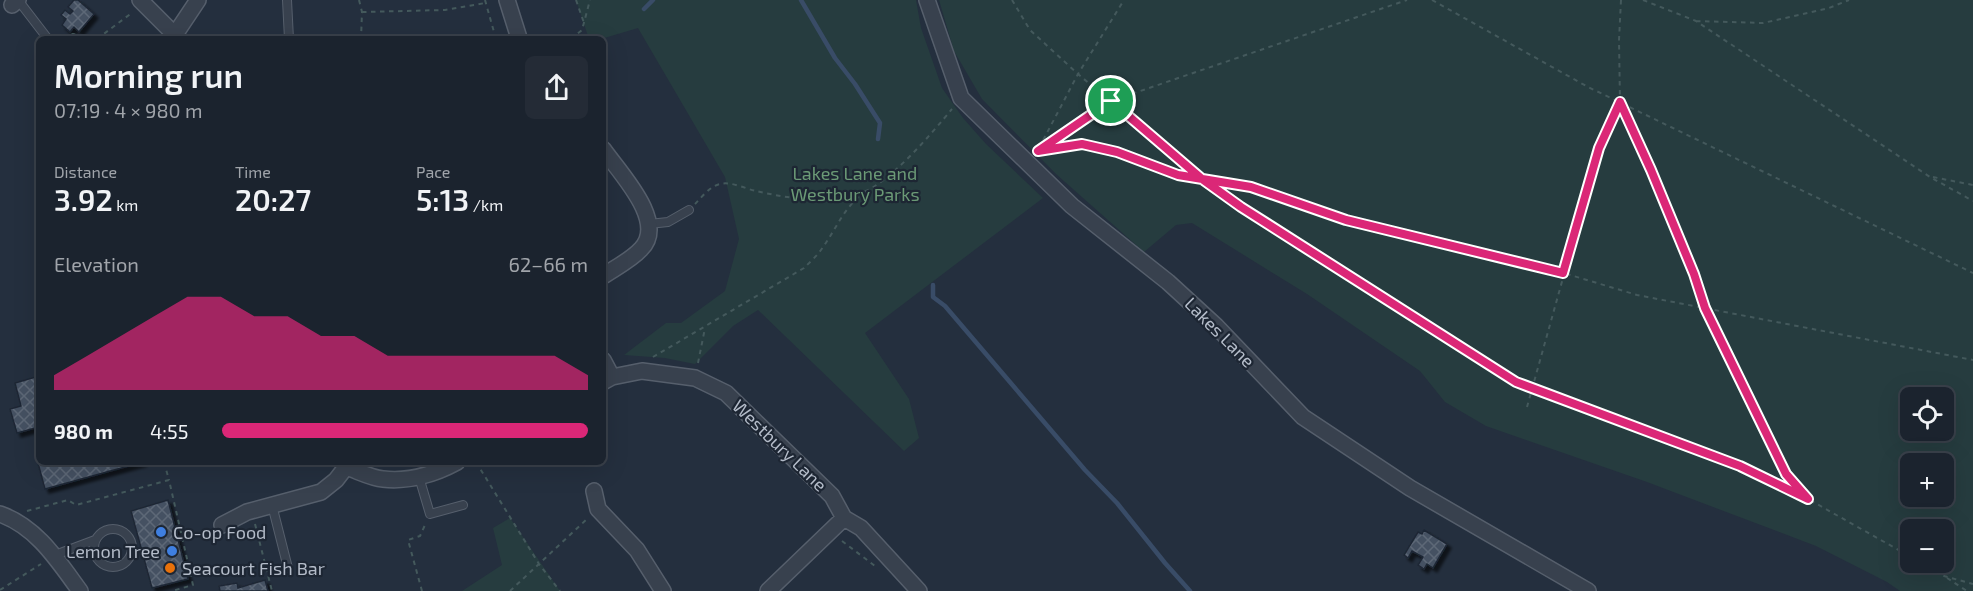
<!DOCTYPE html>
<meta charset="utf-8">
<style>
:root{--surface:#1b232e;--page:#242b36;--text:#f1f3f6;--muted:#a0a4aa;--line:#39404a;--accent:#db2777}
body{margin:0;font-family:"Exo 2",sans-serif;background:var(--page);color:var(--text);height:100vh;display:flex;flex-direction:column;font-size:22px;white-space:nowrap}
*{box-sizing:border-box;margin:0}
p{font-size:20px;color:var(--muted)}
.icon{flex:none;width:33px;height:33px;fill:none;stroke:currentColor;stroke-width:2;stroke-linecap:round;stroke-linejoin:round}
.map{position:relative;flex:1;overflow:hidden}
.drawer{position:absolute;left:36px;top:36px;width:570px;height:429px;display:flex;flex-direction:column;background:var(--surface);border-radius:9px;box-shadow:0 6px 24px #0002,0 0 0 2px var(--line)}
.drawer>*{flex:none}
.tools{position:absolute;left:1900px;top:387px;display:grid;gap:12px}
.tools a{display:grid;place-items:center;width:54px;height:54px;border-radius:9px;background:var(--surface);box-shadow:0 6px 24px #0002,0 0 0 2px var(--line);font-size:30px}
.pin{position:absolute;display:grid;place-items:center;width:51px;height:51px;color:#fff;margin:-26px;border:3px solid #fff;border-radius:50%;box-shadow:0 2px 6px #0007}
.round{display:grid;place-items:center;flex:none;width:63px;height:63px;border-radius:9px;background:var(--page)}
.headline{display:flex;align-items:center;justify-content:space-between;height:102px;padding:0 18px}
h1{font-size:33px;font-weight:600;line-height:45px}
.stats{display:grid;grid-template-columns:repeat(3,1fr);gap:9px;height:102px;padding:6px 18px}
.stats div{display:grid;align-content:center}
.stats b{font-size:30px;font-weight:600}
.stats small{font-size:16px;font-weight:400}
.stats p{font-size:16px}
.chart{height:168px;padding:12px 18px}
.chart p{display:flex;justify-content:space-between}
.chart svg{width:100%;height:108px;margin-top:6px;fill:var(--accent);opacity:.7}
ul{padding:0 18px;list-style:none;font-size:20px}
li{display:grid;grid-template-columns:96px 72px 1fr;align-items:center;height:45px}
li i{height:15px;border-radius:8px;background:var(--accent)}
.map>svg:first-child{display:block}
</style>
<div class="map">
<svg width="1973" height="591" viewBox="0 0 1973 591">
<defs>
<pattern id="building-cross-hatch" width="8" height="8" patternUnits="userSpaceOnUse" patternTransform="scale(1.5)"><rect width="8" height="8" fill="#455162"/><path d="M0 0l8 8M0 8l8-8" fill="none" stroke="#5d6877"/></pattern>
<filter id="shadow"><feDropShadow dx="4" dy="4" stdDeviation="1.5" flood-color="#0009"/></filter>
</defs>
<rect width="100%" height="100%" fill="#242f3e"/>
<path fill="#263c3f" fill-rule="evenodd" d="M576,0H916L921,28L942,88L963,118L986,144L1043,198L865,333L909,399L919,438L904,451L758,310L733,326L695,364L665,358L624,355L666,323H681L725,291L739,239L725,177L638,28L601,39H589Z
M939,0H1973V591H1900L1887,582L1816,546L1647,482L1486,426L1445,402L1420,371L1307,294L1192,223L1176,225L1144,252L1056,174L982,99L954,51ZM1911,398H1944V430H1911ZM1911,464H1944V496H1911ZM1911,530H1944V562H1911Z
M510,518L560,591H462L502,565L493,528Z"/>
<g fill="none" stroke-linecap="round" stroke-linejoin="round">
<path stroke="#394c67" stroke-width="4.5" d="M801,0L835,58L855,84L880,123L878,139
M644,9L653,0
M933,285V297L945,306L1085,470L1117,503L1165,563L1190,591"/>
</g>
<path fill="url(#building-cross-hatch)" stroke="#1f2835" stroke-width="1.5" filter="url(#shadow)" d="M74,0H78L94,14L79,32L74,27L70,32L62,25L66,19L61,15L65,10L70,14L73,11L68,7Z
M39,376V427L17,433L10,409L21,406L15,383Z
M39,451V462H143L45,489L35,452Z
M168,500L188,579L152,588L131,511Z
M1424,530L1447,544L1433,568L1427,564L1424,569L1418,565L1423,557L1412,551L1408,558L1404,555L1418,532L1422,534Z
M265,580L268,591H220L219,586L237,583L238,588Z"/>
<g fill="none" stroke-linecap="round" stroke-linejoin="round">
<defs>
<path id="service" d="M18,0L48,39
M287,0L289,39
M649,224L668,222L689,210
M419,477L430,514L463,505
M272,505L288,568
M94 548a19 19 0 1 1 38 0a19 19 0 1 1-38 0Z
M55,555L95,540"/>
<path id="minor" d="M140,0L175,35
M507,0L519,38
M927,0L961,98L1072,206L1168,282L1216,326L1303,417L1410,488L1588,591
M12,5L18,0
M172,39L198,0
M603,149C619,172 668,222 641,249C631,260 615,268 603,276
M603,360L612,377
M603,382L612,377L642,371L695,378L726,393L832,496L844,518L861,528L919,591
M343,462L346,467C358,471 371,478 383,479C408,482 435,474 457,462
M594,491L598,509L637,550L663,591
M0,514C37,527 58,561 80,591
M222,525L247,512L321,492L336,480L346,467
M768,591L844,518"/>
</defs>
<use href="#service" stroke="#565f6c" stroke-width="10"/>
<use href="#minor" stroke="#565f6c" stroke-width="18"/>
<path stroke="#44595c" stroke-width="2" stroke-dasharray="4.5 4.5" stroke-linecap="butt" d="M359,0L362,12L361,39
M485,0L494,32L491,39
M576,0L584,23
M1012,0L1030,30L1078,74L1201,179L1241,207L1355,281L1516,382L1740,467L1808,499L1911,557
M1432,0L1588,87L1973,273
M1621,0L1619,40L1620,102L1651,170L1694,274L1705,308L1786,474L1806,497
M1643,0L1696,21L1930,177L1973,201
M362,12L445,10L485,3
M1696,21L1763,23L1829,8L1849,0
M63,39L73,34L96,39
M97,39L133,12
M571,39L582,30L590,0
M1039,148L1078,74L1124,0
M1040,149L1111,101L1407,0
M1036,152L1082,144L1117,152L1178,175L1251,187L1346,220L1547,268L1637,295L1973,360
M1933,177L1973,185
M695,204C702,197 710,186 720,184C731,181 746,189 756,191C790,199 828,204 861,193C890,183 932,133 952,109
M653,357L804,268C810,262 818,255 823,247C836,229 844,208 862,194
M698,363L705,328
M1527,407L1599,149L1620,102
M164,462L169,480
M476,462L539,564L560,591
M27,511L68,500L76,505L169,480L193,585L172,591
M255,524L272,591
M842,541L875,566
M1920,562L1944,576L1973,584
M1947,578L1967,591
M0,590L41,564
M422,591L408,540L420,536L425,525
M510,591L587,519"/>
<use href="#service" stroke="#38414e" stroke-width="8"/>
<use href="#minor" stroke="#38414e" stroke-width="15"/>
</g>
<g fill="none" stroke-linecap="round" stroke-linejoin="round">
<defs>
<path id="route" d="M1111,101L1038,151L1082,144L1117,152L1178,175L1251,187L1346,220L1563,273L1599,148L1620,102L1651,170L1694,274L1705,308L1786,474L1808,499L1740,466L1516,382L1241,207L1202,179L1111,101"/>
</defs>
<use href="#route" stroke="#fff" stroke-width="12"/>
<use href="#route" stroke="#db2777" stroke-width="8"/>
</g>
<g fill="#3f7fe0" stroke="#1d2633" stroke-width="2">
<circle cx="161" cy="532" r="6"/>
<circle cx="172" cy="551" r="6"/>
</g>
<circle fill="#e8710a" stroke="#1d2633" stroke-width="2" cx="170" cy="568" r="6"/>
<g text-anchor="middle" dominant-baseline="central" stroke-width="4.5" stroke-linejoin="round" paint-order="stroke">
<g font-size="18" fill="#6b9a76" stroke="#1d2633">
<text x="855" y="173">Lakes Lane and<tspan x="855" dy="21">Westbury Parks</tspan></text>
</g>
<g font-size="18" fill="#b4bcc9" stroke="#1d2633">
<text transform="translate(1220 332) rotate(45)">Lakes Lane</text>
<text transform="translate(780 445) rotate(44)">Westbury Lane</text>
</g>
<g font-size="18" fill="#b4bcc9" stroke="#1d2633" text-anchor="start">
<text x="173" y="532">Co-op Food</text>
<text x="160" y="551" text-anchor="end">Lemon Tree</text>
<text x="182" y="568">Seacourt Fish Bar</text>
</g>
</g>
</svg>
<div class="tools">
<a><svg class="icon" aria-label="locate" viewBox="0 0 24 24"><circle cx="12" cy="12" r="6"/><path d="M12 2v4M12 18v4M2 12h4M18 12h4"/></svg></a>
<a>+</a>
<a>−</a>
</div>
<div class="pin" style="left:1111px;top:101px;background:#1e9e55"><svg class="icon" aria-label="arrive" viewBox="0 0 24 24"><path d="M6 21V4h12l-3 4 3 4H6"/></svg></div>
<section class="drawer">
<div class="headline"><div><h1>Morning run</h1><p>07:19 · 4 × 980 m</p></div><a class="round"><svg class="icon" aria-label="share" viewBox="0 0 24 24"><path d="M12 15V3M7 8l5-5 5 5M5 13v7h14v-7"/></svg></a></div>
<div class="stats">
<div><p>Distance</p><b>3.92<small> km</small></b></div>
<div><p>Time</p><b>20:27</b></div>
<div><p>Pace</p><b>5:13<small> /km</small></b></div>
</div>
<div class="chart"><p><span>Elevation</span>62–66 m</p>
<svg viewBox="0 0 160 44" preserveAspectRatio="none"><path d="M0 44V38L10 30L20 22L30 14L40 6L50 6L60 14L70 14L80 22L90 22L100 30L110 30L120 30L130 30L140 30L150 30L160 38V44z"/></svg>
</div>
<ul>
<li><b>980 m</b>4:55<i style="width:100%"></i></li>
</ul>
</section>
</div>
